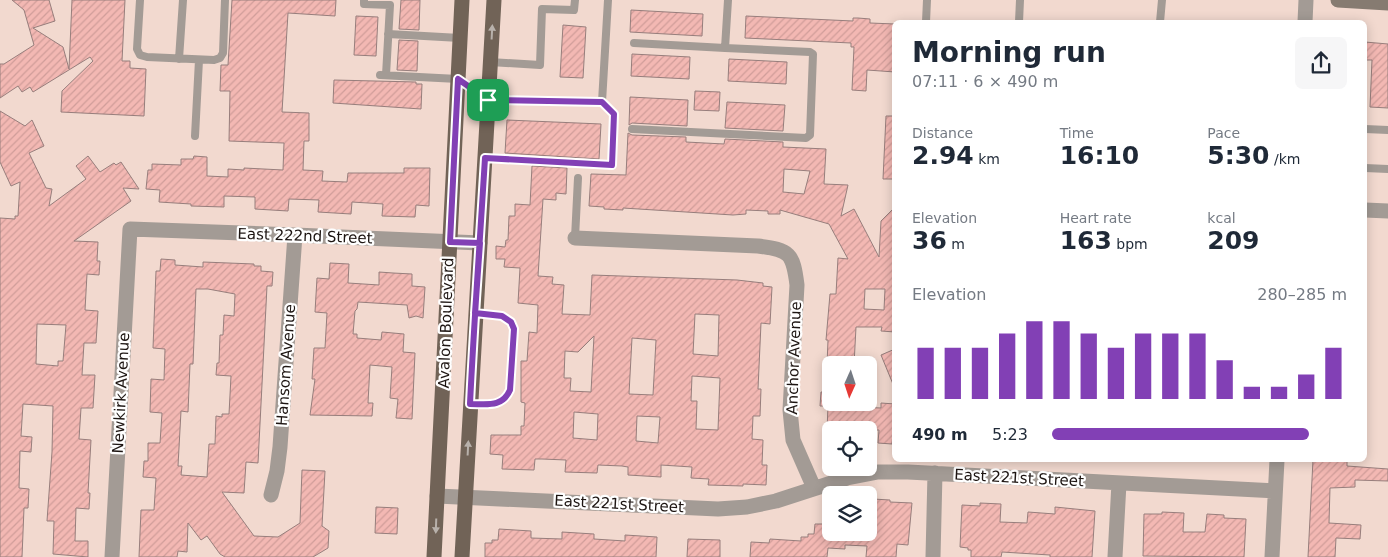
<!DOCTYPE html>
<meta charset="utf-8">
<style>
:root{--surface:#fff;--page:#f6f6f7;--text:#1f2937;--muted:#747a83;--accent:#8240b5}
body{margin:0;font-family:"DejaVu Sans",sans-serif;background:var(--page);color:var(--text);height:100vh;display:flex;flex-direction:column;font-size:19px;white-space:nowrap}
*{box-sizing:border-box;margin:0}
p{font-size:16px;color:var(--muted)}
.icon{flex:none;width:28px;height:28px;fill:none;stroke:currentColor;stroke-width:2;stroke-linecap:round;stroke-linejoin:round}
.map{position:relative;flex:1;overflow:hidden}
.drawer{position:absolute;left:892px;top:20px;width:475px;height:442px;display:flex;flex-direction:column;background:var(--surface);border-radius:8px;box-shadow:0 2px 12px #0003}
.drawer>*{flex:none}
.needle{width:32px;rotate:183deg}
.controls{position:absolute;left:822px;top:356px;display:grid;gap:10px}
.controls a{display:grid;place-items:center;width:55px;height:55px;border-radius:8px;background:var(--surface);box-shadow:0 2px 12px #0003;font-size:25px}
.pin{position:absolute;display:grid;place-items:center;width:42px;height:42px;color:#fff;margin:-21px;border-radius:10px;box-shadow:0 2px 8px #0006}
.round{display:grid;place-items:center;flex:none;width:52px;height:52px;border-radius:8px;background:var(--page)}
.summary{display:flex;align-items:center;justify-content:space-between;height:85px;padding:0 20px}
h1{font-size:28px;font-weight:700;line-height:38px}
.metrics{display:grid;grid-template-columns:repeat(3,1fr);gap:8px;height:85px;padding:5px 20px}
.metrics div{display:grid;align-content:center}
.metrics b{font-size:25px;font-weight:700}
.metrics small{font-size:14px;font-weight:400}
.metrics p{font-size:14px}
.chart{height:140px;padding:10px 20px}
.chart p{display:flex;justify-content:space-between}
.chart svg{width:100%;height:90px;margin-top:5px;stroke:var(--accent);stroke-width:6}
ul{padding:0 20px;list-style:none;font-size:16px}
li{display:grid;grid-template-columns:80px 60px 1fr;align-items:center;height:38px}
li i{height:12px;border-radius:6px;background:var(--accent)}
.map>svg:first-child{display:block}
</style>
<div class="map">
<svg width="1388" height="557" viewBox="0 0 1388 557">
<defs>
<pattern id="building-hatch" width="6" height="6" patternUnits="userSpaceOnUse" patternTransform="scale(1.25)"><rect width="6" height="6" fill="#f3b8b3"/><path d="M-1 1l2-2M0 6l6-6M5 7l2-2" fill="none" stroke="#d09d99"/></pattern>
</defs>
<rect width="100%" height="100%" fill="#f2d9cf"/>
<path fill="url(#building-hatch)" stroke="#977e7c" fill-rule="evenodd" d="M12,0H49L55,21L33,28L63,47L69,69L72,0H125L122,61H130V68L146,69L144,116L61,112L62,91L93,61L90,57L33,92L30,87L22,92L18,86L0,98V64H4L34,45L24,10Z
M232,0H336L335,16L288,13L282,112L309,113V141H304L303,170L323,171L322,181L347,182L348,173H404V168H430L429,206L416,205L415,217L382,216L383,204L368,203L352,202L351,214L318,212L319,200L289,199L288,211L255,209V197L224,196V207L191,206V204L159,202L160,190L146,189L148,170H152V164L181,165V159H193L194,156L207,157V176L228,177V169L244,170V168L283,170L284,143L229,141L230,91H220L221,65H228Z
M401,0H420L419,30L399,29Z
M631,10L703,14L702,36L630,32Z
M356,16L378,17L376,56L354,55Z
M746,16L853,21V18H858L870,19V23L895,24V72L867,70L866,91L852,90L854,47H851V43L745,38Z
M563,25L586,27L583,78L560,77Z
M399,40L418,41L417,71L397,70Z
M1365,42L1388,44V108L1370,107L1372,60H1365Z
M632,54L690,57L689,79L631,76Z
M729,59L787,62L786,84L728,81Z
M334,80L416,82V84H422L421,109L333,103Z
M695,91L720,92L719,111L694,110Z
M630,97L688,100L687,126L632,123L629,125Z
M727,102L785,105L783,131L725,128Z
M0,111L25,126L32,120L44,146L29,153L46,188L52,189L49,206L86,179L76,166L88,156L100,172L114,163L116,165L121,162L139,189L123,188L131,201L74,241L98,242L97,261H100L99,275L87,274L85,310L98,311L96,343H84L82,375H95L93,408H81L79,439L91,440L88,493H90L89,509L76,508L75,541H88V557L53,554L54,521H47L52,452L53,406L23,404L21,436L32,437L31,452L20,451L19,488L29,489L28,508H24L22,557H0V218L15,219V216H18L20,182L11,186L0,162ZM37,324L66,325L63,361H58V366L36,364Z
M886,116H895V179H883Z
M507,120L601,124L599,159L505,153Z
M628,133L632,135L686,137V142L724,144L725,139L783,142V147L826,149L824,184L848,185L841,216L854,209L879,257L881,221L895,207V332L881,331L882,327H856L854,365H827L828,340H826L830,294H836L838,258L848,259L829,224L780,210V214H768V211L746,210V214L733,215L623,208V210L604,209V207L589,206L591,174L626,175ZM784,169L810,171L804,194L783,192ZM865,289H885L884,310L864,309Z
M532,166L567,168L566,194L556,193V200L543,199L538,276L553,277L552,284L564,285L562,314L590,315L592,275L737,280L763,283V286L772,287L770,324L761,323L758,389H761L760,416H753L752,439L763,440L762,465H767L766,485L743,484V486L708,485L709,479L691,478L692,467L661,465V477L628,475V467L622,466L598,465L597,473L565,472L566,460L542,459H535L534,470L502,469L503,455L490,454L491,435H521V426H524L525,403L521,402V361H527L529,332L537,333L538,305L518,303L520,268L504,267L505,259H496V246L505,247L506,240H508L509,216H515V204L530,205ZM695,314L719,315L718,356L693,354ZM594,336L591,392L570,391L571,378H564L565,351L578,352ZM632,338L656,340L653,395L629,394ZM692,376L720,378L718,430L696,429L697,401H691ZM574,412L598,414L597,440L573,438ZM637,416L660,417L658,443L636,441Z
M161,259L175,260V265L203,267V262L254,264V266H261V271L273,272L272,286H267L258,463L246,462L244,493L222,492L254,536L278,537L300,523L302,470L325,471L322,526L329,531L328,548L313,557H225L220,554L207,536L201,540L188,523L187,552L178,551L177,557H139L141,510H154L156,478L143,477L144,461H148V443H160L162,413L150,412L151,379L164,380L165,349L153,348L156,271H160ZM196,289H208L235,294L234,316L224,315L223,335H220L219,363H217L216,375L231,376L229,414H222V417L216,416L215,444H209L207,477L181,475L182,466H178L181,411L188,412L190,364H193Z
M330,263L349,264L348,283L379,285V272L393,273L412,274V286L425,287L423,318L416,316L409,318L407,305L358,302L357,309L355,311L353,334H357V338L381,340L382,332L404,334L403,352L415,353L412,419L396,418L398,399L390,398L392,367L370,365L368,403H373L372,416L310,415L315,379H312L314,348H325L327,313L315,312L317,278L329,279Z
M895,349V389L881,355Z
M821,392H831V402H854V407L881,408V403L895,404V433H893L892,444L878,443L879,430H827L828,406H820Z
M1313,460H1347V466L1388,469V481L1355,480V487L1330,488L1329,523L1361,525L1360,539L1336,538L1335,557H1308Z
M873,499L890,500V502L912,503L908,545L897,544L896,557H866L867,546L845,545V549L828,548L827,557H750L751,542L769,543L770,539L801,541V537H808V534H814L815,524H829L828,532H869V529H871Z
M980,503L1001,504L1000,522L1027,523L1028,512L1055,514V507L1095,511L1092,557H1050V555L1002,552L1001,557H971V550H968V548L960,547L962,505L980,506Z
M376,507L398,508L397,534L375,533Z
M1162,512L1184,513L1183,532H1205L1207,514L1224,515V518L1246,519L1244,557L1143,556L1144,514H1162Z
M499,529L531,531V538L562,539V532L594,534V539L625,541V535L657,537L656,557H485V543H492V540H498Z
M688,539L720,540V557H687Z"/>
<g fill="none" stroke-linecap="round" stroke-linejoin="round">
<path stroke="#a39b95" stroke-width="8" d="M140,0L137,49L140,55L147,57L214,60L220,58L223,53L225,0
M364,0V4L390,5L386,75
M926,22L927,0
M1019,22L1020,0
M1160,22L1162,0
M388,34L460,38
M634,43L725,48L728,0
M179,59L183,0
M490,62L540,65L542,9L574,10L575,0
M380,75L458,79L488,100L602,102
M632,129L806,138L810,135L813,54L810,52L725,48
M1365,129L1388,130
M195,136L199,60
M485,158L612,165L614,114L602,102L608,0
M1365,168L1388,169
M575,238L578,178
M470,404C487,404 501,408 510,390L514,329L511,322L502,316L475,313"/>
<path stroke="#a39b95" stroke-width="15" d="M1305,22L1306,0
M1365,210L1388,211
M575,238L758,246C790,250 793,253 797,285L790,410L793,440L814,488
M271,495L277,471L280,447L295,235
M437,496L718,509L747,507L776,501L847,478L878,472H908L1275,491
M112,557L130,229L295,235L480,243
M933,557L935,473
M1115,557L1119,483
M1272,557L1277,460"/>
<path stroke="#867b71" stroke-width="15" d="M1338,0L1388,3"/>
<path stroke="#716357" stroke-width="15" d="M434,557L462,0
M462,557L494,0"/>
</g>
<defs><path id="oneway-solid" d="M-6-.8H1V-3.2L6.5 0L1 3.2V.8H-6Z" transform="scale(1.25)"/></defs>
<g fill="#b8b1ab">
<use href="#oneway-solid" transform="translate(492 32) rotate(-87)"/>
<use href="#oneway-solid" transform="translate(468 448) rotate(-87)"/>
<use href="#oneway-solid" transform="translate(436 526) rotate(92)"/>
</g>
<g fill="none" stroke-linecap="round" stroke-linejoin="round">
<defs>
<path id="route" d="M488,100L458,79L450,242L480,243L475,313L502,316L511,322L514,329L510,390C502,408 487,404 470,404C474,322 480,240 485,158L612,165L614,114L602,102L488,100"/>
</defs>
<use href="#route" stroke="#fff" stroke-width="10"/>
<use href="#route" stroke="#8240b5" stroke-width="6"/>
</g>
<g text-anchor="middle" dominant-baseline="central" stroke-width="4.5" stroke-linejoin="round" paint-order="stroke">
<g font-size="15" fill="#1d1512" stroke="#fff">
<text transform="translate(305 236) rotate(2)">East 222nd Street</text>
<text transform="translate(446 323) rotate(-88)">Avalon Boulevard</text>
<text transform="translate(794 358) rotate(-88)">Anchor Avenue</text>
<text transform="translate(286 365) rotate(-86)">Hansom Avenue</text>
<text transform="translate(121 393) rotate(-87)">Newkirk Avenue</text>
<text transform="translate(1019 478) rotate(3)">East 221st Street</text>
<text transform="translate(619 504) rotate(3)">East 221st Street</text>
</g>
</g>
</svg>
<div class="controls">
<a><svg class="needle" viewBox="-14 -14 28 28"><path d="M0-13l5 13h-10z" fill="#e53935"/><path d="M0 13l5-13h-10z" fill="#747a83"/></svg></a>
<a><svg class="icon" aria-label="locate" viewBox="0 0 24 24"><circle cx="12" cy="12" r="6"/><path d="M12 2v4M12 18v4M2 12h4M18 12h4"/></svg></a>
<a><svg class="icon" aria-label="layers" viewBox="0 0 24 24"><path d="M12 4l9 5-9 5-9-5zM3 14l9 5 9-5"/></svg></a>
</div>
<div class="pin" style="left:488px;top:100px;background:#1e9e55"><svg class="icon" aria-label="arrive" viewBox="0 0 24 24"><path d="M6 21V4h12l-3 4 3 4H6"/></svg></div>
<section class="drawer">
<div class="summary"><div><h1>Morning run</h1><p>07:11 · 6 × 490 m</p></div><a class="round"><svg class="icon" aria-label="share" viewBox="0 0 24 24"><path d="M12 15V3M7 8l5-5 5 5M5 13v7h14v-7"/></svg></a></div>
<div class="metrics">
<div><p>Distance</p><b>2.94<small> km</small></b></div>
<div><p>Time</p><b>16:10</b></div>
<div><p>Pace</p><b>5:30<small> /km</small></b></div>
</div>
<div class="metrics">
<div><p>Elevation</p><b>36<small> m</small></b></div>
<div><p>Heart rate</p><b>163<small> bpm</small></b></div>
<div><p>kcal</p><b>209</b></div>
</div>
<div class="chart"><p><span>Elevation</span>280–285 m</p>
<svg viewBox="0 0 160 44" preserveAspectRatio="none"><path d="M5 44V19M15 44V19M25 44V19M35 44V12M45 44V6M55 44V6M65 44V12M75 44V19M85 44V12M95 44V12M105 44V12M115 44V25M125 44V38M135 44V38M145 44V32M155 44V19"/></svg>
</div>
<ul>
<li><b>490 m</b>5:23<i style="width:87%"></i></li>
</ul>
</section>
</div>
